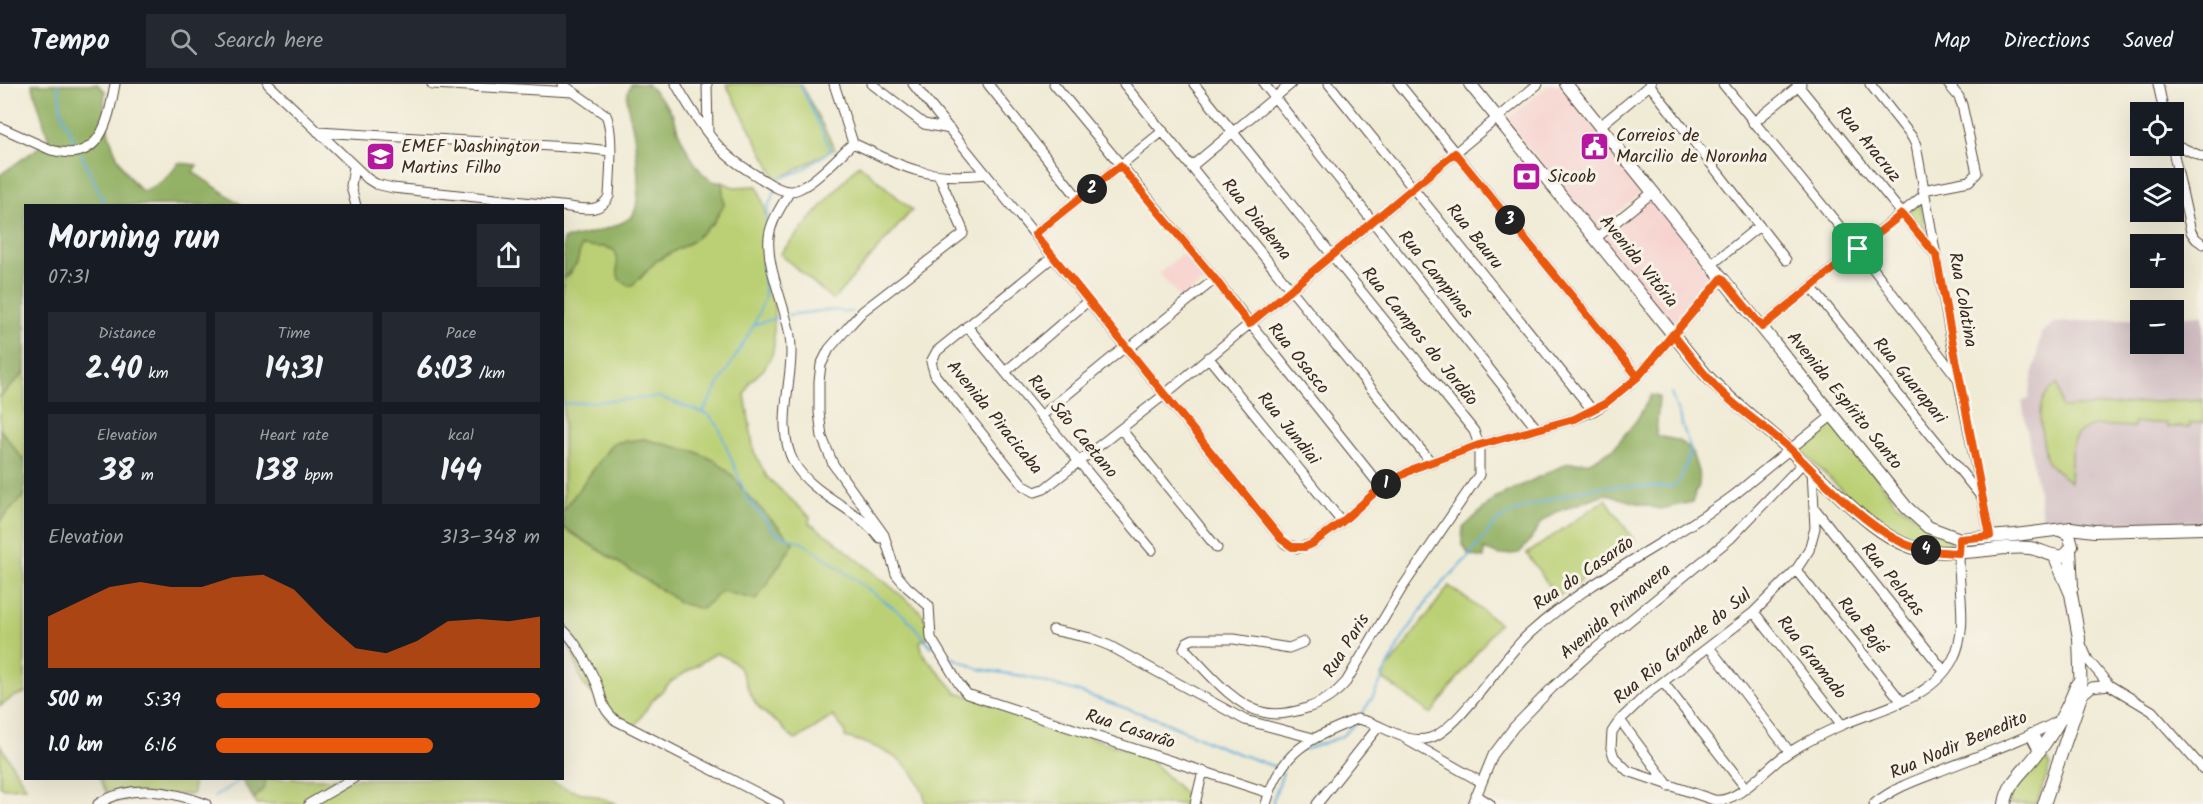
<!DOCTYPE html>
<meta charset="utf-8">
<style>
:root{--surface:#171b24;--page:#242831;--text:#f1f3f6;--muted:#9ea1a6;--line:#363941;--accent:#ea580c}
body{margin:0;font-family:Kalam,sans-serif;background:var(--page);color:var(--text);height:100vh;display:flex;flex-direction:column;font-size:22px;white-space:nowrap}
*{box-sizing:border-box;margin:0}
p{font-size:20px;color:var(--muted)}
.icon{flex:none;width:33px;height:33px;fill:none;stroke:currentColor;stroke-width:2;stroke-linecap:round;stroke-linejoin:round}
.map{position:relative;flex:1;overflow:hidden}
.panel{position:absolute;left:24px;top:120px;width:540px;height:576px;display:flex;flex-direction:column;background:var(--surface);border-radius:0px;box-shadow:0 6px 24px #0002}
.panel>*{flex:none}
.controls{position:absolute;left:2130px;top:18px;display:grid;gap:12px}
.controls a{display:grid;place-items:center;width:54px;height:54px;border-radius:0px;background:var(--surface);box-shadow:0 6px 24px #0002;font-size:30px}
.pin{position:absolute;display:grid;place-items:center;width:51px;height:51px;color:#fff;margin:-26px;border-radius:12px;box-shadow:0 3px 9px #0006}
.km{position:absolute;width:30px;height:30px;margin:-15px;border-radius:50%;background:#222;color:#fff;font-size:16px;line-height:30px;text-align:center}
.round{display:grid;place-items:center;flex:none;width:63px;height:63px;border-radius:0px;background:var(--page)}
.overview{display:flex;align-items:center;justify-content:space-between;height:102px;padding:0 24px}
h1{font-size:33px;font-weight:700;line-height:45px}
.stats{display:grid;grid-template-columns:repeat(3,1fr);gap:9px;height:102px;padding:6px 24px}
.stats div{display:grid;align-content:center;border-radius:0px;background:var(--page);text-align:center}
.stats b{font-size:30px;font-weight:700}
.stats small{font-size:16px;font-weight:400}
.stats p{font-size:16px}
.chart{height:168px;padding:12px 24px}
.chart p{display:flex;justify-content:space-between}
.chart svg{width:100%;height:108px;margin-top:6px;fill:var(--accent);opacity:.7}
ul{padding:0 24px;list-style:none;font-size:20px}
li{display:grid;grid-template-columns:96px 72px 1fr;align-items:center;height:45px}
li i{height:15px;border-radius:8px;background:var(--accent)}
header{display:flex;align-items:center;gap:36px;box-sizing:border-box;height:84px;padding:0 30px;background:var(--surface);border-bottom:2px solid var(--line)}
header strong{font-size:28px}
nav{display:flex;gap:33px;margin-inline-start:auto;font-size:21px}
.search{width:420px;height:54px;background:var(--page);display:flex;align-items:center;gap:15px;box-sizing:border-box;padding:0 21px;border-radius:0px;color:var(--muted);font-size:22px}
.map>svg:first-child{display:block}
</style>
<header>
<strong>Tempo</strong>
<div class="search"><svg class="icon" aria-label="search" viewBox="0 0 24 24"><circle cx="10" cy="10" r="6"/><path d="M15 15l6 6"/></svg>Search here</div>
<nav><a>Map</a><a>Directions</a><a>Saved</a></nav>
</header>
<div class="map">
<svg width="2203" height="720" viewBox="0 0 2203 720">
<rect width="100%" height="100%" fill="#f7f3e8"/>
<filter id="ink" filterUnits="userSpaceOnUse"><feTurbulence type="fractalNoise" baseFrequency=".0167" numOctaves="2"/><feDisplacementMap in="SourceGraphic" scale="12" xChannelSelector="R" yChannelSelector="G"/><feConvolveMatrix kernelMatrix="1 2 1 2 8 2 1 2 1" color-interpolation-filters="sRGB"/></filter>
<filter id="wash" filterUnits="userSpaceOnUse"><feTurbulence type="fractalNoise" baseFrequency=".008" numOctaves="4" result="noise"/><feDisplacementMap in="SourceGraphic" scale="24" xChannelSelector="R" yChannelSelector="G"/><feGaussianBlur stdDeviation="1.35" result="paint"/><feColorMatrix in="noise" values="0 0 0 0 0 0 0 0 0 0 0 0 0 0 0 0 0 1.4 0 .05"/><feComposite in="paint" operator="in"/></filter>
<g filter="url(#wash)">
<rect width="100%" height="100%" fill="#f0ebd5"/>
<path fill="#f7d0cd" d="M1550,0H1558L1645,106L1596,146L1506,36Z
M1652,114L1713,192L1672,240L1602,155Z
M1187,166L1207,190L1206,196L1181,215L1159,189Z"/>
<path fill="#d2bec3" d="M2203,231V438L2044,442L2022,317L2028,315L2041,249L2054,239L2140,234V260H2174V233Z"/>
<path fill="#bbd074" stroke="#7b7d49" stroke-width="1.5" d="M726,0H801L835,65L777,96Z
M859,80L912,126L833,216L780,170Z
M722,98L733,103L757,102L764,121L767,139V156L774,203V262L772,271L764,285L750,298L745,310L754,368L767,393L810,433L809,439L834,456L919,526L926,535L929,550L926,555L920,557L923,570L957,609L976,614L1147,673L1184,709L1188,720H926C918,678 883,663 845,653V647L833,632L796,656C788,652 785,646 779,640C770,633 761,628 755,618C739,594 750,582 716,569L672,597L650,619L636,641C632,640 626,639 622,637C617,635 583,601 582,598C576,583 575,566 563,555L562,443L678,516L677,518L722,507L794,459L747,411L733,392L696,368L644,355L613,359L563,427V196L571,189L581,162L605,163L614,166L617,172L640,195L656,177L691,158L713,139L724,121Z
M1920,118L1927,154L1907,130Z
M25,288V378L0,345V313Z
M2058,300L2062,324L2203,315V339H2190V343H2167V339H2134V343C2116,343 2079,335 2073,359C2070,371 2071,385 2070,398L2047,378C2043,352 2029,315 2058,300Z
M1833,335L1896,419L1949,455L1953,466L1931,464L1898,453L1866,429L1800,366Z
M25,410V609L13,613L0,622V437Z
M1606,415L1635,458L1557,513L1527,470Z
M1449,502L1499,539L1431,630L1381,593Z
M0,661L26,703L4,704L0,702Z
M2040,674L2045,675L2051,681L2036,720H2008L2012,706Z
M545,694C566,709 594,709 617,720H257L254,715L264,704L266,695Z
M100,695H193V710L151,711L111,718Z"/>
<path fill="#94b266" stroke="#686e42" stroke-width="1.5" d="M32,0H97L105,7C101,40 117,85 142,107C158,102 170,93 178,79L197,81L193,88L242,121L26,122L25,288L0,313V91L49,56Z
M631,0H647C655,9 666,18 672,29C675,34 676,41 678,47C685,62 702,102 722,98L724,121L713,139L691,158L656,177L634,200L629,202L619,195C616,185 619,175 614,166L605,163L581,162L577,179L563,196V155C579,153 621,143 632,132C643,119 636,62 633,45C630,30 623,15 631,0Z
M1651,311L1659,313L1656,352L1677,356L1691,365L1699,391V401L1692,418L1660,425L1604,410L1554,429L1541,439L1529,458L1519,469L1499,471L1484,465V474L1469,471L1462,459L1463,444L1495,414L1568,379L1590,378L1613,365L1636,337Z
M0,345L25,378V410L0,437Z
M644,355L696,368L716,377L733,392L747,411L794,459L756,516L722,507L702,525L676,518L677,516L563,443V427L613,359Z
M241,695H266L264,704L254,715Z"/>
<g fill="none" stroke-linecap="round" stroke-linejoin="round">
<path stroke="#64afdd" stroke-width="2" d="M58,0L62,30L78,65
M81,70L106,122
M776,99L778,95L803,86L831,66L800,0
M766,148L768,123L775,105
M788,231L829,226L852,228
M754,241L782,232
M562,320L659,313L709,331L718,342L747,414L776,449L803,459L824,473L906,533L932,563
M702,329L754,241L765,213L762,180L766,169
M944,570L979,585L1022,592L1073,606L1160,636L1223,664L1278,684
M1359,634L1374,611L1399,560L1430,513L1469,472L1498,436L1526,423L1585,405L1610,402L1671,403L1680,397L1691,366L1671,309
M1304,666L1341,653L1356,639
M214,713L243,694
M0,719L7,720
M1273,720V716L1283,689"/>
</g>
</g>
<g filter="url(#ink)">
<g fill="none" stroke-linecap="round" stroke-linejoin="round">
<defs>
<path id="minor" d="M268,0L368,95L376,100L393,104L560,122
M432,0L573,8
M562,0L606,31C614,48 610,92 609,112C600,131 580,124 562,122
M676,0C689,23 705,49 724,68C735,79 749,87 762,95C770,100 781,108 791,107C809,106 840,71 853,59
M707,0L708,48
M834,0L853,59
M872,0L924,40L950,45
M913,0L1281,455L1286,460L1298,464L1312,460L1342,438L1381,403L1415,384L1479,361L1574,335L1593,327L1606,319L1638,293L1722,194
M988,0L1079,115
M1054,0L1215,195L1381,403
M1124,0L1430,377
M1194,0L1474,347L1479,361V391L1402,504L1346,598C1334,612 1321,620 1304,625C1290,629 1276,632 1262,628C1233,621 1205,585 1184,564L1187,558L1193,555H1234L1289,564L1304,558
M1264,0L1536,344
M1329,0L1593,327
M1399,0L1638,293
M1649,0L1786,176
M1723,0L1858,165L1956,292
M1797,0L1934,169
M1870,0L1912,53L1916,61L1958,294L1990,452
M2158,0L2164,28
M1753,39L1801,0
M1600,42L1651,0
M0,43L51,66C101,80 108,38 115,0
M318,48L583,64L610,67
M853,59C905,84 927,97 986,90
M2174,60L2203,73
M2172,62L2191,148L2196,155L2203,160
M354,82L351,102L356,122
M1192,82L1291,0
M939,92L963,146V150L863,227L850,241L829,265L821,281L819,297V328L822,353L833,380L884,451L896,490L907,503L929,522L931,554L959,600L967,610L1269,709
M1923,106L1969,97L1977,89L1962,21L1959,13L1948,0
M790,107C782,122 771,136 769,153C766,184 785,220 790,252C796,293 773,340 794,379C812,411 857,424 880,454
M1035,150L1163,47
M1596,154L1653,108
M1053,173L937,267L931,278L935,291L1024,402L1035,408L1044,405L1058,394L1164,311L1538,0
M1711,181L1759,142
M1811,203L1979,410
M967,242L1152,466
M1762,243L1924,111
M1128,265L1215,195
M1208,273L1342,438
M1005,288L1088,217
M1041,332L1125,263
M1121,345L1217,464
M1812,386L1815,444L1809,466L1796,486L1754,528L1646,611L1620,636L1612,648L1611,664L1614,673L1628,687L1714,716C1741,720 1769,678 1793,666C1808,657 1825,648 1842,641C1881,624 1931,616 1953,575C1971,540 1955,499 1960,462
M1815,425L1944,587
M1796,486L1902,618
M1754,528L1842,641
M562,545C575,555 589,583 596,598C604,616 599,621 615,636L779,720
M1053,546L1090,554L1110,562L1245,636L1313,654
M2081,560L2088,576L2109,601L2152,627L2203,685
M1709,563L1789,667
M1663,598L1745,703
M2081,612L2092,603L2109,601
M1620,636L1669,702
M1407,656L1481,698
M1476,711L1490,720
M98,720C131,699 171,707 206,720
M309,720L354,694
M1195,720L1203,687
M1266,720C1281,666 1309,655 1357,635C1382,638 1403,662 1430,654C1460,645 1502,573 1530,549C1589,496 1662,462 1726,417C1739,408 1750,398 1762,388C1785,369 1809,350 1833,331
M1317,720L1379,642
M1473,720L1493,671L1514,643L1553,603L1595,565L1731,454L1803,379
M1874,720C1892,705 1914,697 1935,689C1977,672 2019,658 2058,637"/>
<path id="tertiary" d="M1470,0L1706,291C1736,323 1773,347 1803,379C1837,406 1868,447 1911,463C1924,467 1938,468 1952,468C1977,470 2004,461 2030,464C2045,466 2065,483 2072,461L2069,450L2060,446
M1566,0L1906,423L1928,443L1960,455L2015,451L2071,444L2094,447L2203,444
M2070,466L2072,503
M2032,651L2040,666
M2005,720C2008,697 2025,687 2037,670C2053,649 2068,625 2077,600
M2044,720L2081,612L2079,554L2071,510L2055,473"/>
</defs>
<use href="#minor" stroke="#564739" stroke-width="11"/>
<use href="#tertiary" stroke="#564739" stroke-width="14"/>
<use href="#minor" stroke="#fff" stroke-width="9"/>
<use href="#tertiary" stroke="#fff" stroke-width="12"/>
</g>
</g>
<g fill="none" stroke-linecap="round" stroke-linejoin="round" filter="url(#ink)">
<defs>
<path id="route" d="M1858,165L1762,243L1722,194L1638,293L1606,319L1574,335L1479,361L1415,384L1381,403L1342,438L1312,460L1305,463H1292L1281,455L1035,150L1120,82L1215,195L1249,240L1455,69L1638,293L1673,250C1691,273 1708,297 1730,316C1749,333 1771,348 1790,365C1821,394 1859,436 1897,456C1916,467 1938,468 1959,469L1960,455L1990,452L1936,171L1902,130L1858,165"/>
</defs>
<use href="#route" stroke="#fff" stroke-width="12"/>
<use href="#route" stroke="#ea580c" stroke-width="8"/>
</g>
<defs>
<symbol id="civic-square" viewBox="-11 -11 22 22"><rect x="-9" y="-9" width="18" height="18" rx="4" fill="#b5179e" stroke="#f7f3e8"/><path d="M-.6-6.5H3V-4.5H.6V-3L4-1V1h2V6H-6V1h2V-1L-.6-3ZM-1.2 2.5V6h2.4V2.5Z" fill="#fff"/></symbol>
<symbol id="school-square" viewBox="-11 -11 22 22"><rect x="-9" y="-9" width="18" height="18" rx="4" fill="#b5179e" stroke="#f7f3e8"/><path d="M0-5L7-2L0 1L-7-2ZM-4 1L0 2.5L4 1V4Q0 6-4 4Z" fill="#fff"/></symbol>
<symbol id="bank-square" viewBox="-11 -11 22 22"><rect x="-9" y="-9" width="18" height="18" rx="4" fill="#b5179e" stroke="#f7f3e8"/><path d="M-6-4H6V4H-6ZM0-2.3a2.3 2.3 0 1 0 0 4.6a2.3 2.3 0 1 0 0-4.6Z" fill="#fff"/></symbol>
</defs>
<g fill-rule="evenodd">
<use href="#civic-square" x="1578" y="46" width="33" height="33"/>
<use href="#school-square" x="364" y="56" width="33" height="33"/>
<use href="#bank-square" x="1510" y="76" width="33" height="33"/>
</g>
<g text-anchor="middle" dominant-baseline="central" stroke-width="6" stroke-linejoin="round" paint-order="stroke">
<g font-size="18" fill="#3b2a1e" stroke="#f7f3e8" text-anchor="start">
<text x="1616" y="52">Correios de<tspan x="1616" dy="21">Marcilio de Noronha</tspan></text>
<text x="401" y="63">EMEF Washington<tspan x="401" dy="21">Martins Filho</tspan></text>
<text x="1548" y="93">Sicoob</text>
</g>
<g font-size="18" fill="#3b2a1e" stroke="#f7f3e8">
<text transform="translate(1868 61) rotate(51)">Rua Aracruz</text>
<text transform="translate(1256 136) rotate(51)">Rua Diadema</text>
<text transform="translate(1474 153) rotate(51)">Rua Bauru</text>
<text transform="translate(1638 178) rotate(51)">Avenida Vitória</text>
<text transform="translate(1435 191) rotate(51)">Rua Campinas</text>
<text transform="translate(1962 216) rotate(80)">Rua Colatina</text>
<text transform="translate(1419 253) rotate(51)">Rua Campos do Jordão</text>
<text transform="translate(1298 275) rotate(51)">Rua Osasco</text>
<text transform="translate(1909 297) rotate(51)">Rua Guarapari</text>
<text transform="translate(1844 317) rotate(51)">Avenida Espírito Santo</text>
<text transform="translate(994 334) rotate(51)">Avenida Piracicaba</text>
<text transform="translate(1072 343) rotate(50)">Rua São Caetano</text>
<text transform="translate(1288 345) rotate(51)">Rua Jundiai</text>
<text transform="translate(1584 490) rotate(-34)">Rua do Casarão</text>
<text transform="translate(1892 496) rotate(51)">Rua Pelotas</text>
<text transform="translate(1616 528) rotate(-40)">Avenida Primavera</text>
<text transform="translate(1862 542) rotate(51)">Rua Bajé</text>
<text transform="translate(1347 562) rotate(-58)">Rua Paris</text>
<text transform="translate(1683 563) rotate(-39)">Rua Rio Grande do Sul</text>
<text transform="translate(1811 574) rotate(52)">Rua Gramado</text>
<text transform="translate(1130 646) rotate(18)">Rua Casarão</text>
<text transform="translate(1959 662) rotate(-23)">Rua Nodir Benedito</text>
</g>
</g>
</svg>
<div class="controls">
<a><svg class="icon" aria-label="locate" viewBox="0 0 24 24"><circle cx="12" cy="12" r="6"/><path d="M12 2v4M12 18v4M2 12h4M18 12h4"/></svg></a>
<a><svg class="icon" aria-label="layers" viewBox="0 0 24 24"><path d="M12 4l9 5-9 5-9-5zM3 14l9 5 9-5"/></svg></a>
<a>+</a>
<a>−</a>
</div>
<div class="pin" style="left:1858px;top:165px;background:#1e9e55"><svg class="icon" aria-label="arrive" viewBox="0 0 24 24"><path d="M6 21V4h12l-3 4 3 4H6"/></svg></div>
<b class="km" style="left:1386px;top:400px">1</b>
<b class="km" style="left:1092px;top:105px">2</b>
<b class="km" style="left:1510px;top:136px">3</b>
<b class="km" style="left:1926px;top:466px">4</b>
<section class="panel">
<div class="overview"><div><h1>Morning run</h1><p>07:31</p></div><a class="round"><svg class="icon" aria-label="share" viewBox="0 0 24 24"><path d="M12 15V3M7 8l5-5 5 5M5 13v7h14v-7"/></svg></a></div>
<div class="stats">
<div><p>Distance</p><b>2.40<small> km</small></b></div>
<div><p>Time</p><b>14:31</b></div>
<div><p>Pace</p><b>6:03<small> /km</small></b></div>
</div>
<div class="stats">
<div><p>Elevation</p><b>38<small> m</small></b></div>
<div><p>Heart rate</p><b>138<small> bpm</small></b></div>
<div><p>kcal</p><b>144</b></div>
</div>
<div class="chart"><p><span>Elevation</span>313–348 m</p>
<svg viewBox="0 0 160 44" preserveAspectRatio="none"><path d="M0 44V23L10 17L20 11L30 9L40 11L50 11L60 7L70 6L80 12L90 25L100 36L110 38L120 33L130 25L140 24L150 25L160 23V44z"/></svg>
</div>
<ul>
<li><b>500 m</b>5:39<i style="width:100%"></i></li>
<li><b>1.0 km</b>6:16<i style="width:67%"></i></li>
</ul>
</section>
</div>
